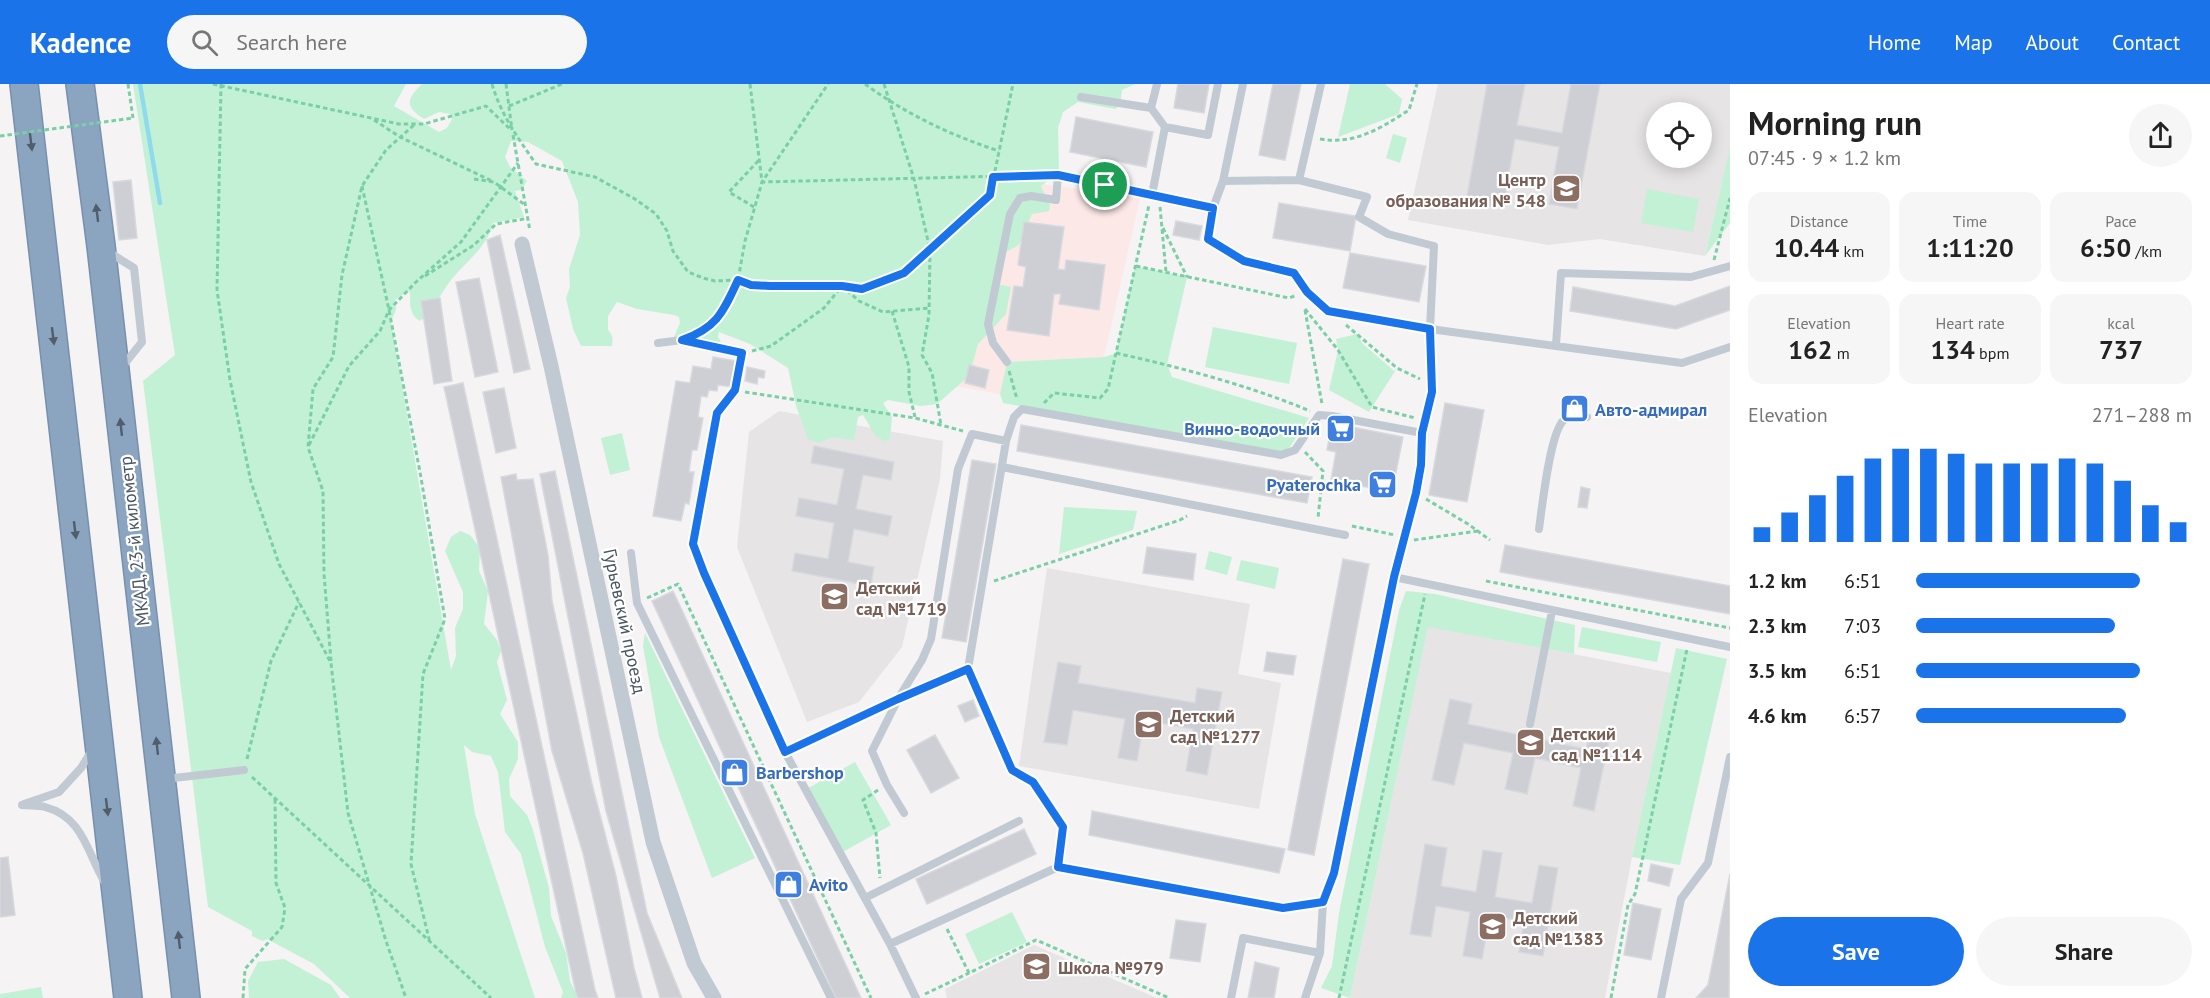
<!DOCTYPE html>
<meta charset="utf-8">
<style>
:root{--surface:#fff;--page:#f6f6f6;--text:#222;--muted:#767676;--accent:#1a73e8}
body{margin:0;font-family:"PT Sans",sans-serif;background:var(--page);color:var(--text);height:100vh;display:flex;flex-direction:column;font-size:22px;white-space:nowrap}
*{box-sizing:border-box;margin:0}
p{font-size:20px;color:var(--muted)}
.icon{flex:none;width:33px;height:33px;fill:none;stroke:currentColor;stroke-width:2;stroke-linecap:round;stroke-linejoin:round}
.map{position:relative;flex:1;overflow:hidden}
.drawer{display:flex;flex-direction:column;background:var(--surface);width:480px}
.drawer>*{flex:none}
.controls{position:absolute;left:1646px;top:18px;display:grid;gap:12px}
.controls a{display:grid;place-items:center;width:66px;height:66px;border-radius:50%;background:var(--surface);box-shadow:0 3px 15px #0003;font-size:30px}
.pin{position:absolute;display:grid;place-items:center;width:51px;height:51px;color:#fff;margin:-26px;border:3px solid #fff;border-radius:50%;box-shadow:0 2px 6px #0007}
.round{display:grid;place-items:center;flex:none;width:63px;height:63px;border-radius:32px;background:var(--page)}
.summary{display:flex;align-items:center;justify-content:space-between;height:102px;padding:0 18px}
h1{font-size:33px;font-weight:700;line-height:45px}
.stats{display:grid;grid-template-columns:repeat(3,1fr);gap:9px;height:102px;padding:6px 18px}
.stats div{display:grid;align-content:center;border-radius:15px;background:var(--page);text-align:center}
.stats b{font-size:26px;font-weight:700}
.stats small{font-size:16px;font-weight:400}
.stats p{font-size:16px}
.chart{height:168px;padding:12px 18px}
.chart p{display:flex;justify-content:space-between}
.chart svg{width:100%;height:108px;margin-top:6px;stroke:var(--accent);stroke-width:6}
.cta{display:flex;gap:12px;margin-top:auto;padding:12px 18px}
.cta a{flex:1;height:69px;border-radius:36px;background:var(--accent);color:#fff;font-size:24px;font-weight:700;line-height:69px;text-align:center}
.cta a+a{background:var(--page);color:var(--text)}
ul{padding:0 18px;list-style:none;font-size:20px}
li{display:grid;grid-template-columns:96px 72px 1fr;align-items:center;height:45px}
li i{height:15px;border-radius:8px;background:var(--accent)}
header{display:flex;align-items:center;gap:36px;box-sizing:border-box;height:84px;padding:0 30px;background:var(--accent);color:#fff}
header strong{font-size:28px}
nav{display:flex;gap:33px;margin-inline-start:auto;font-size:21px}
.search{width:420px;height:54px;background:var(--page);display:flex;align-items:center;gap:15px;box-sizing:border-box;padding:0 21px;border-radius:33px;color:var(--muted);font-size:22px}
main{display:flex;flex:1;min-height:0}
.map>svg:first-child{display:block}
</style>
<header>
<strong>Kadence</strong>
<div class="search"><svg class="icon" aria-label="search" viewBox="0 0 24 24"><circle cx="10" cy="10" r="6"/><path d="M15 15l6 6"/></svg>Search here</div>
<nav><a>Home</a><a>Map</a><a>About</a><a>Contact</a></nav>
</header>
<main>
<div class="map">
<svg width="1730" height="914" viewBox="0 0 1730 914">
<rect width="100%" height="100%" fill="#f5f3f3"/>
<path fill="#e6e4e5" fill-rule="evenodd" d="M1438,0H1730V63L1705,172L1600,155L1548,161L1408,136ZM1656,28H1701V74H1656Z
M779,327L943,357L940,395L902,563L859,618L807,638L737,463L749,348Z
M1047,484L1250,520L1238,590L1281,599L1259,725L1019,682Z
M1428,542L1671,589L1632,773L1605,914H1350Z
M1034,861L1157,914H947L945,905Z"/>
<path fill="#fce8e6" d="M1021,97L1140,114L1104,273L1007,278L1000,310L956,302Z"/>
<path fill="#c3f1d5" d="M133,0H406L394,22L439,48L447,44L452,35L450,30L439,28L424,35C405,23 406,15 422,0H1135L1122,6L1120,22L1115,25L1078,18L1063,28L1058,44L1059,88L1041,102L1050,121L1049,127L1032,130L1019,161L1004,169L998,200L1011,203L1006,230L978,260L969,292L937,320L921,322L888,316L883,319L892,333L890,355L884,357L875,351L863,331L858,333L854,356L832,353L819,359L808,355L796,322L788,284L750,260L719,248L718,253L724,263L674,253L680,239L679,233L674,231L637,225L617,218L608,232V246C613,251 613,255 612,262H581L573,245L566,214L570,203L569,185L580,151L578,118L562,77L528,58L511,57L505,73L510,83L527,97L521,106L515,107L524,133L493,139C486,167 461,180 446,203C437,216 433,228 420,237C409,231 410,220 410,209L408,207L395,216L396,226L391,237L451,586L456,572L455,544L463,525V508L445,467L451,453L460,447L470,451L480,464L479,487L488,507L484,540L497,556L501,567L497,578L507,616L500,630L518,658V675L509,695L510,712L527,731L532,743L549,804L551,832L566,869L570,897L578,914H561L563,908L545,863L521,770L505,748L498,688L491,672L472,668L464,661L475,730L535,914H350L314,880L267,855L263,857L252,852V847L208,823L143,297L175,271Z
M1350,0H1385L1402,15L1399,30L1338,53Z
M1393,50L1407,54L1400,79L1386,74Z
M1730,63V139L1705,172Z
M1647,105L1699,115L1693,148L1641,139Z
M1135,182L1187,193L1167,280L1172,293L1309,334L1289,364L1281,368L1003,319L1000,310L1007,278L1104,273L1116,269Z
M1213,243L1297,259L1289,300L1205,283Z
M1357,250L1363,260L1394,287L1397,284L1369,328L1329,306L1338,266L1336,255Z
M622,349L630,386L610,391L601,354Z
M1064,423L1137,427L1133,446L1059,470Z
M1209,467L1232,473L1227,491L1205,485Z
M1241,476L1279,484L1275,505L1236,496Z
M1406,507L1435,510L1575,541L1574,570L1428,543L1350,914L1321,904L1332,882L1339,829L1399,526Z
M1582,543L1661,558L1657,578L1578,563Z
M645,549L755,774L712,794L659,653L643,562Z
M1676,564L1727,575L1680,781L1632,773Z
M855,678L891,741L841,769L805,706Z
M1012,828L1027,858L979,880L965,850Z
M284,875L331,901L340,914H249L248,897L258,878Z
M41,903L43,914H0V910Z"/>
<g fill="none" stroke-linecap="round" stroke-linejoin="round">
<path stroke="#90daee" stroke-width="4.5" d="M140,0L160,119"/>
</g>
<path fill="#cdcfd5" stroke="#d7d9de" stroke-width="1.5" d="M1178,0H1209L1204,29L1174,24Z
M1273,0H1301L1285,76L1259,71Z
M1487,0H1525L1517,41L1562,49L1571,0H1600L1577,125L1549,120L1559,63L1515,55L1503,124L1466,118Z
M1076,33L1153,48L1146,83L1070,68Z
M131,96L137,154L119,156L113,98Z
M1279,119L1356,132L1350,167L1273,154Z
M1176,137L1202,142L1199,156L1173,151Z
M1024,138L1064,143L1058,185L1065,186L1066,176L1105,181L1099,226L1059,220L1061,210H1054L1049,252L1007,246L1014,202L1023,203L1026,183L1018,181Z
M500,151L530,285L514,289L487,156Z
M1350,169L1426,182L1419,218L1343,204Z
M479,194L498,288L475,293L456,198Z
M1730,202V226L1676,245L1570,227L1573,203L1675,222Z
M440,214L452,297L434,300L421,217Z
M713,273L737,277L733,303L718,301L717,307L709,306L707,313L701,312L698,333L703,334L697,366H692L689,388H694L689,420L685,419L681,437L653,432L676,297L690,299L693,282L711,285Z
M969,281L989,286L985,304L965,299Z
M747,283L765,287L764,294L758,293L757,300L745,297Z
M463,299L595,906L598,914H578L576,909L444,303Z
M504,304L516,364L496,369L483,308Z
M1445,319L1484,326L1467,418L1429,411Z
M1332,339L1403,353L1392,408L1331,396L1336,368L1327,366Z
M1021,341L1312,393L1307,419L1017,367Z
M814,362L894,378L891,396L863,391L856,425L892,432L888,452L854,445L848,478L874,483L871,502L792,487L795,469L828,475L834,439L796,432L799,414L837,421L844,385L811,379Z
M972,376L996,380L966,558L942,554Z
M555,387L647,829L682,914H660L606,727L540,390Z
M516,390L517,396L533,395L548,471L552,517L592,700L616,792L634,884L642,914H616L583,769L552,667L501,393Z
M1581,403L1590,405L1587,424L1578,423Z
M1505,461L1730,502V530L1500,488Z
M1147,463L1196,470L1193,496L1143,489Z
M1343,475L1369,480L1314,771L1288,766Z
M673,507L681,524L861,914H836L652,517Z
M1267,568L1296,572L1293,591L1264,587Z
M1058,578L1081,582L1078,599L1195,619L1197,604L1222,608L1207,691L1186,687L1193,645L1144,636L1137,677L1118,674L1125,635L1073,626L1067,661L1044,658Z
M1450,615L1472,620L1468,640L1586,665L1589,652L1609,657L1594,727L1573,722L1581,684L1535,674L1527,710L1505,705L1513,669L1464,659L1454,701L1432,696Z
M973,616L979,632L965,638L958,622Z
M935,651L959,694L931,709L907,666Z
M1092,727L1285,765L1279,789L1089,751Z
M1024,745L1036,770L927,820L916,795Z
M1425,760L1447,764L1441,802L1476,808L1483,766L1502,769L1495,813L1532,819L1539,781L1558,784L1543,872L1519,868L1524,837L1490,832L1482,875L1463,872L1470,828L1436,822L1431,853L1410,850Z
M8,773L15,831L0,833V774Z
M1651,780L1673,785L1669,802L1648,797Z
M1730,790L1729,914H1696L1708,901Z
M1633,819L1661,825L1651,876L1624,871Z
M1176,836L1206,840L1200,878L1170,874Z
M1255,878L1279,884L1274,914H1248Z"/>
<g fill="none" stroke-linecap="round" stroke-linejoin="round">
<defs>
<path id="highway" d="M24,0L128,914
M80,0L101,162L186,914"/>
</defs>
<use href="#highway" stroke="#7690ad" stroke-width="30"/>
<path stroke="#7ad0a6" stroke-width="3" stroke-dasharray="4.5 3" stroke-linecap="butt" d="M128,0L133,34
M213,0L399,40H424L486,22L510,45
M221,0L217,206L230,296L251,398L279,480L331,579L348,729L386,857L406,914
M492,0C501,31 518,54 536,80L595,93L635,115L656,130L667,147L673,167L688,188L703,194L715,197L738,196L751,201L770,203L842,202L862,205L904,189L990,111L1013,0
M506,0L512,46
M750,0L762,98L1048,91
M865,0C906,30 950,51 999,67
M884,0L914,95L930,166L929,231L922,271L932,289L941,341
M509,22L562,0
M374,36L400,53L494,98
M513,51L530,147
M1320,55C1355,61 1381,44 1409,26L1417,0
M474,95L494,98L525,121
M362,102L389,226L420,388L445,535L423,590L411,780L430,859
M754,123L729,108L759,76
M1160,123L1166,188
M1163,144L1187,193
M1714,176L1730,114
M1136,182L1289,214L1297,211
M425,192L474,161L496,140L529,134
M1305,225L1338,266L1372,323L1415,334
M1305,226L1322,320
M892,227L909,283V308L915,333
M1346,241L1397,284L1420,295
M701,250L713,240L738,196L745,157L762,98L828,0
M752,267L771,262L824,224L842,202L859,217L883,228L929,224
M1116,269C1182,284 1248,301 1310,327
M1009,287L1017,315
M745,308L915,334L963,347
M1044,319L1054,309L1100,314L1108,305L1149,121
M309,361L349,282L380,247L389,226L416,198L461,158L518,79
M1305,368L1323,387L1318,434
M1426,415L1468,440L1490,456
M1352,442L1395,451
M1414,456L1478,447
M994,497L1180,436L1187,432
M1486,497L1730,544
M647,514L678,500L871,914
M331,577L324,490L323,407L308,363L313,305L333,273L342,191L362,102L386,66L415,40
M972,595L1012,686L1033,698L1063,743L1060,772
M247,675L271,577L299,518
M252,693L491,914
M878,706L863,716L876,749L880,794
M947,845L969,889L1036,856L1169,914
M925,910L969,889
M243,914L245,885L282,843L285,824L276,799L275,714
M1339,914L1425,510
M1611,914L1628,821L1635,810L1687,565"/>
<path stroke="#c1cad2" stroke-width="8" d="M1081,13L1151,24L1165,43L1152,111
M1151,24L1157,0
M1165,43L1208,51L1218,0
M1299,96L1321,0
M1223,97L1243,0
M107,167L134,184L142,258L122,283
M658,259L682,256L742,269L735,306L717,329L693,460L704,489L785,668L890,860L916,914
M1556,261L1561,189L1691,193L1730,182
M1007,278L993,259L988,240L1010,130L1020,114L1031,112L1056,116L1058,91L1213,124
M1002,383L1345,451
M1539,445C1542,424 1550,347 1564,336C1570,331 1580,332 1587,333
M631,469L637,519L831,914
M1394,493L1730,563
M1530,640L1552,527
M785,668L898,615L968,585L1006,357
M165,695L244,686
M24,720L59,708L81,684L92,666
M22,721C29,722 38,721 45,723C83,733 87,768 104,797
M904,729L887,701L872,667L898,615L922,576L931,555L958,385L972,350L1006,357L1014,333L1022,325L1281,371L1295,366L1319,331L1332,332L1422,349
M865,814L1019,737
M890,860L1058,783L1283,824L1323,818L1330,805L1394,493L1416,409L1421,381L1422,349L1432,308L1430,245L1434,162L1388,150L1359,133L1367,113L1299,96L1223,97L1213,124L1208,155L1244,177L1294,189L1307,208L1328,227L1430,245L1682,279L1730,263
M1231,914L1243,854L1320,869
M1305,914L1320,869L1323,818
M1661,914L1681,815L1708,779L1730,673"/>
<path stroke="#c1cad2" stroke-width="15" d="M522,160L551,282L653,758L694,879L714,914"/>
<use href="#highway" stroke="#8ba5c1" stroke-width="27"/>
<path stroke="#7ad0a6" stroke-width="3" stroke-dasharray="4.5 3" stroke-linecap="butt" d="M0,52L133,34"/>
</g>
<defs><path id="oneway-solid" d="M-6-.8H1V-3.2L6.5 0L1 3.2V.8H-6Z" transform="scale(1.5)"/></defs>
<g fill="#505e6b">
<use href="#oneway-solid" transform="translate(31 58) rotate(83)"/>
<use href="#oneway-solid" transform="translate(97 129) rotate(-97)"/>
<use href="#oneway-solid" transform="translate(53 252) rotate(83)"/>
<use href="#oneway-solid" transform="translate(121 343) rotate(-96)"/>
<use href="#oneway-solid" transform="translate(75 446) rotate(83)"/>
<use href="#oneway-solid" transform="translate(157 662) rotate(-96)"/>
<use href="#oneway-solid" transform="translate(107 723) rotate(83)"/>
<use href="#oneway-solid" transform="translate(179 856) rotate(-96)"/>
</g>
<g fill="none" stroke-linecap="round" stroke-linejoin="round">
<defs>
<path id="route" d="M1058,91L1213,124L1208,155L1244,177L1294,189L1307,208L1328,227L1430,245L1432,308L1422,349L1421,381L1416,409L1394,493L1334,789L1323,818L1283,824L1058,783L1063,743L1033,698L1012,686L968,585L898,615L785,668L704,489L693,460L717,329L735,306L742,269L682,256C717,244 723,228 738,196L751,201L770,202H842L862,205L904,189L990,111L993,93Z"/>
</defs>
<use href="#route" stroke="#fff" stroke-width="12"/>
<use href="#route" stroke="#1a73e8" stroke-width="8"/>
</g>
<defs>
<symbol id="school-square" viewBox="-11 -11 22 22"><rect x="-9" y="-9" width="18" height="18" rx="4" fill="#8d6e63" stroke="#fff"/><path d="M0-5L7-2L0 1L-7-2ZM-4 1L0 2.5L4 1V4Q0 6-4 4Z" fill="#fff"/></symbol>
<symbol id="shop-square" viewBox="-11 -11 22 22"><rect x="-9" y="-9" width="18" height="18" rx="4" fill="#3f7fe0" stroke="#fff"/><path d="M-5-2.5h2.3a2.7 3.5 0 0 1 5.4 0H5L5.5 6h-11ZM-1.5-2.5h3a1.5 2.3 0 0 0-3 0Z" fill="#fff"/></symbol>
<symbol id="supermarket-square" viewBox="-11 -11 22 22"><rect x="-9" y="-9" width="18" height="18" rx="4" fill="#3f7fe0" stroke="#fff"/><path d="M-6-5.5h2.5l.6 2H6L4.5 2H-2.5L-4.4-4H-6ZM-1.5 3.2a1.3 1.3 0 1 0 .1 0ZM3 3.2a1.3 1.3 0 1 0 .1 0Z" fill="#fff"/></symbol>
</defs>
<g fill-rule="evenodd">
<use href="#school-square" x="1550" y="88" width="33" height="33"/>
<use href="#shop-square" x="1558" y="308" width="33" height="33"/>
<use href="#supermarket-square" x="1324" y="328" width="33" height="33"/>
<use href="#supermarket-square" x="1366" y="384" width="33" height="33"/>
<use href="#school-square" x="818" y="496" width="33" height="33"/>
<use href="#school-square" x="1132" y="624" width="33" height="33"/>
<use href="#school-square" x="1514" y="642" width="33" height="33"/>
<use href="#shop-square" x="718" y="672" width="33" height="33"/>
<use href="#shop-square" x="772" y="784" width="33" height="33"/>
<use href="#school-square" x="1476" y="826" width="33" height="33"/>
<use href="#school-square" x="1020" y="866" width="33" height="33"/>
</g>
<g text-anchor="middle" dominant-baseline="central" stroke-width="4.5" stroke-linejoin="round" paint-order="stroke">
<g font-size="18" font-weight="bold" fill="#785e54" stroke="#fff" text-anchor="start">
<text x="1546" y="95" text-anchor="end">Центр<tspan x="1546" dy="21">образования № 548</tspan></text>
<text x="856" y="503">Детский<tspan x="856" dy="21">сад №1719</tspan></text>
<text x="1170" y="631">Детский<tspan x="1170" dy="21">сад №1277</tspan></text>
<text x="1551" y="649">Детский<tspan x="1551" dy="21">сад №1114</tspan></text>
<text x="1513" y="833">Детский<tspan x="1513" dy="21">сад №1383</tspan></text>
<text x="1058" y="883">Школа №979</text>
</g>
<g font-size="18" font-weight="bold" fill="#366cbe" stroke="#fff" text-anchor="start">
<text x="1595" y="325">Авто-адмирал</text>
<text x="1320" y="344" text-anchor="end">Винно-водочный</text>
<text x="1361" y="400" text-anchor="end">Pyaterochka</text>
<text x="756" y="688">Barbershop</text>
<text x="809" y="800">Avito</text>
</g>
<g font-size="18" fill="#4a5661" stroke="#fff">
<text transform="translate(134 457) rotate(-96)">МКАД, 23-й километр</text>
<text transform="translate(625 537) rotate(78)">Гурьевский проезд</text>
</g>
</g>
</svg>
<div class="controls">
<a><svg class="icon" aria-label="locate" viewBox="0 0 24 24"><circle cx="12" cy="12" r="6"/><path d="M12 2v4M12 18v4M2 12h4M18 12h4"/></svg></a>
</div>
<div class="pin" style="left:1105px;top:101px;background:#1e9e55"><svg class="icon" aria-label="arrive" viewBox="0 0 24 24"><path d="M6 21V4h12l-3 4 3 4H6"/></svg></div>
</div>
<section class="drawer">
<div class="summary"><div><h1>Morning run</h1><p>07:45 · 9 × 1.2 km</p></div><a class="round"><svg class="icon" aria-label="share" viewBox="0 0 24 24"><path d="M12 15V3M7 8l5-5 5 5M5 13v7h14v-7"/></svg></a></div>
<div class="stats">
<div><p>Distance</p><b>10.44<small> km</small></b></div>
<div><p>Time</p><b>1:11:20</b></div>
<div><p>Pace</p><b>6:50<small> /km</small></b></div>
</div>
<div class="stats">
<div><p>Elevation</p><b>162<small> m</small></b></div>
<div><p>Heart rate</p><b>134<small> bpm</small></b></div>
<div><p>kcal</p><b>737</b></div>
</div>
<div class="chart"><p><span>Elevation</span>271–288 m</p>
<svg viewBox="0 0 160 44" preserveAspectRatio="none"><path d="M5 44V38M15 44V32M25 44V25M35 44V17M45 44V10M55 44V6M65 44V6M75 44V8M85 44V12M95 44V12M105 44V12M115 44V10M125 44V12M135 44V19M145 44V29M155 44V36"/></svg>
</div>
<ul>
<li><b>1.2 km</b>6:51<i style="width:81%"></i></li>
<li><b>2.3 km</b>7:03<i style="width:72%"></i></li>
<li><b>3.5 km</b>6:51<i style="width:81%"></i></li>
<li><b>4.6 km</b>6:57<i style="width:76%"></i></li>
</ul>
<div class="cta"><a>Save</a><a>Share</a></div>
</section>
</main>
